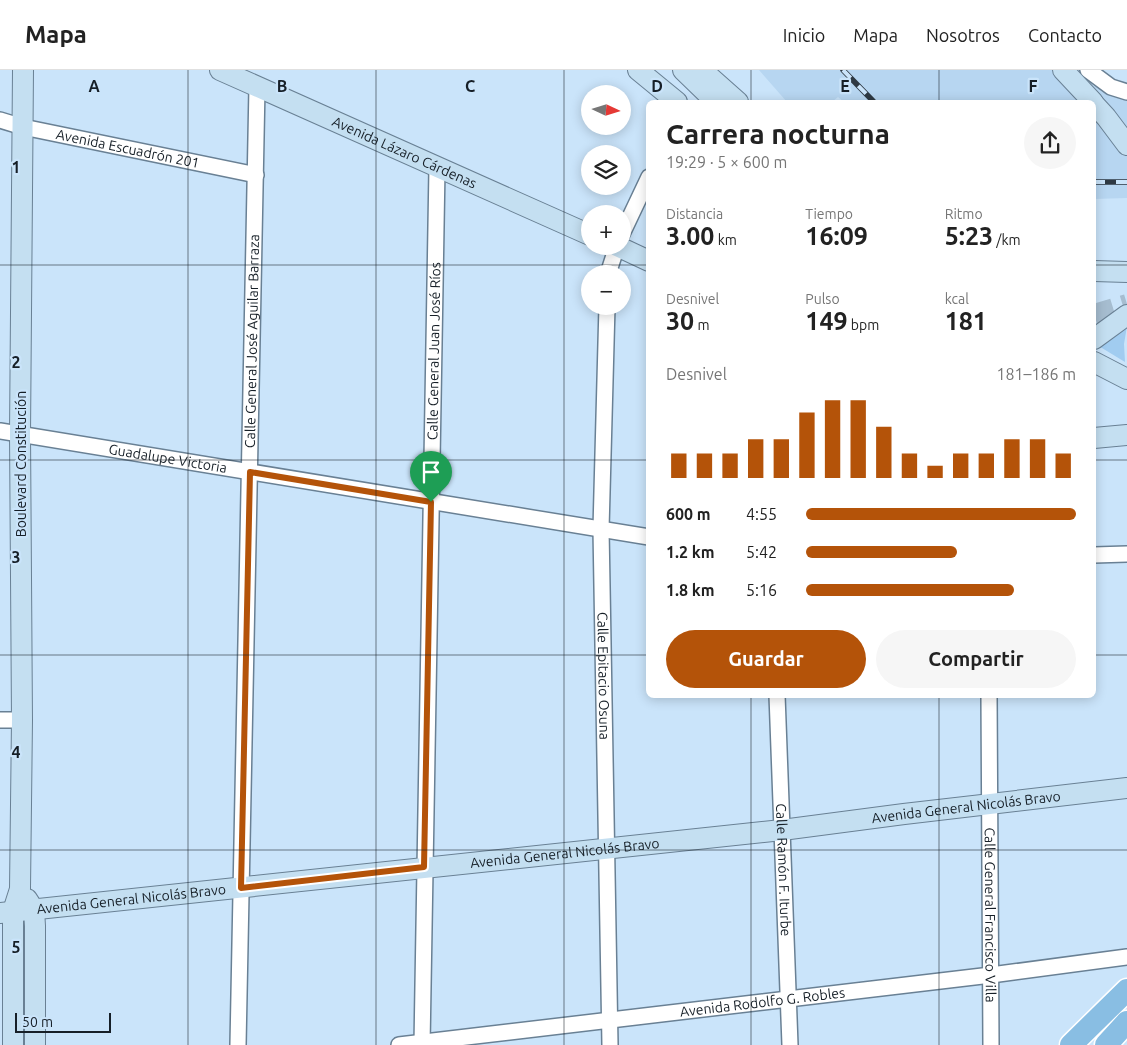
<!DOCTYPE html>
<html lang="es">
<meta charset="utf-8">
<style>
:root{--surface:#fff;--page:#f6f6f6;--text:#222;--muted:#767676;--line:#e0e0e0;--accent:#b45309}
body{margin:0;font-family:Ubuntu,sans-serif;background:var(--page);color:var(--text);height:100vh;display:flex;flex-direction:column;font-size:19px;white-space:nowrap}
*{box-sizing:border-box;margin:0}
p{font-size:16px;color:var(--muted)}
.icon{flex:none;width:28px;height:28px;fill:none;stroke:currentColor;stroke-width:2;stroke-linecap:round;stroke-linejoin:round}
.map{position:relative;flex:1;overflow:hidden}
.sheet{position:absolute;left:646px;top:30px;width:450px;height:598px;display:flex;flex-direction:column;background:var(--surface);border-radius:8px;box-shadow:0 2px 12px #0003}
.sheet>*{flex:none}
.needle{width:32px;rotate:94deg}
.tools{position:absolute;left:581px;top:15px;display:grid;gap:10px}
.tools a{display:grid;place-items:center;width:50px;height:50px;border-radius:50%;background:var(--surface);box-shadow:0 2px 12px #0003;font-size:25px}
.scale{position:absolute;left:15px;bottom:12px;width:96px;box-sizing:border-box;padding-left:5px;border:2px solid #161f27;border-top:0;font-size:14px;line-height:18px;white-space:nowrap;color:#161f27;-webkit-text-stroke:4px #cae4fa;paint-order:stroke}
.pin{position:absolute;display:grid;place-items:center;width:42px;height:42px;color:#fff;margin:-51px -21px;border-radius:50% 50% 50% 0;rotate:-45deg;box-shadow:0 0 5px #0007}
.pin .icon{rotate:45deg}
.round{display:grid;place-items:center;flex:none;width:52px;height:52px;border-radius:26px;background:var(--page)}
.summary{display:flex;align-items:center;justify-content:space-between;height:85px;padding:0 20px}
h1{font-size:28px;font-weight:700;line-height:38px}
.stats{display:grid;grid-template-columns:repeat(3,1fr);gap:8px;height:85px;padding:5px 20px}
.stats div{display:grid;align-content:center}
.stats b{font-size:25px;font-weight:700}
.stats small{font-size:14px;font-weight:400}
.stats p{font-size:14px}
.chart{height:140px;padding:10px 20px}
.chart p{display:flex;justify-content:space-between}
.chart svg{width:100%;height:90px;margin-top:5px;stroke:var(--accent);stroke-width:6}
.cta{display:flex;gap:10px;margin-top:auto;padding:10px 20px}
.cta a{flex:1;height:58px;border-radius:30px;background:var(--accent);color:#fff;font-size:20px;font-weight:700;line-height:58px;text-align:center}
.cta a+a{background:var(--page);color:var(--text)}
ul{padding:0 20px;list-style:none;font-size:16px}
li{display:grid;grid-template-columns:80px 60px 1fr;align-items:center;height:38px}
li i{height:12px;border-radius:6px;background:var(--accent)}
header{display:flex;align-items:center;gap:30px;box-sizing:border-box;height:70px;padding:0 25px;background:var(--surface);border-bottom:1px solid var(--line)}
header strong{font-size:24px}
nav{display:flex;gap:28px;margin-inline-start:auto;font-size:18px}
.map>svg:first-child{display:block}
</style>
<header>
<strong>Mapa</strong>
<nav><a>Inicio</a><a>Mapa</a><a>Nosotros</a><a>Contacto</a></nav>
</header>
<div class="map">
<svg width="1127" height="975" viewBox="0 0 1127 975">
<rect width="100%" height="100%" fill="#cae4fa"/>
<path fill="#b7d6f1" d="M759,0H1078L1093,16L1127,26V128L1094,129V32H844L838,27L832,32H787Z"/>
<path fill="#a1ccf0" d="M1127,256L1124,274L1125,292L1097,275Z"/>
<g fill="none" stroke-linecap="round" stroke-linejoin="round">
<path stroke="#a6bdd0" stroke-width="20" stroke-dasharray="20 10" stroke-linecap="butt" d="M1094,244L1127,234"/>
<defs>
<g id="street">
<path d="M1088,0L1111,17L1127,22"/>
<path id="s1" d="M0,50L23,57L256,105"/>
<path d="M622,164L649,107"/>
<path d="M608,204L617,176"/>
<path id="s2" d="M607,236L601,459L610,975"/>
<path id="s3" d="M0,361L649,467"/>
<path d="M1094,485L1127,484"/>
<path id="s4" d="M777,625L790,975"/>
<path id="s5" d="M989,625L991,975"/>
<path d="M0,650H22"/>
<path id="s6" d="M238,975L257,17"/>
<path id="s7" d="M399,975L991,905L1127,887"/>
<path id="s8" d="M422,975L437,98"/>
</g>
<g id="secondary">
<path id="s9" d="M220,0L590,165"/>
<path d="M638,0L677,32"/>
<path d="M683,0L716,32"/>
<path d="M702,0L738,32"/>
<path d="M1063,0L1093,32"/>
<path d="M1094,34L1106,47L1127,75"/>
<path d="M617,176L649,191"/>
<path d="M1094,201L1127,202"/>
<path d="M1094,269L1127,245"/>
<path d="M1094,292L1127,309"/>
<path d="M1094,368L1127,365"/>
<path d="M27,829L34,840L35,856V975"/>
<path id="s10" d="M0,843L782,760L904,744L1127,718"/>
<path d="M13,975V841L20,819L22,650L20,364L23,0"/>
</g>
<path id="primary" d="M1071,975L1127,920
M1106,975L1127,952"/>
</defs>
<use href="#street" stroke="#698094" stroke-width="18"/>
<use href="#secondary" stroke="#698094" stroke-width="22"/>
<use href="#primary" stroke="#fff" stroke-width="25"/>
<use href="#street" stroke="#fff" stroke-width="15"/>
<use href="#secondary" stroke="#c4dff1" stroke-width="20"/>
<use href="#primary" stroke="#89bee3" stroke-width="22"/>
<defs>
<path id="rail" d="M843,0L874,32
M1094,112H1127"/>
</defs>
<use href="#rail" stroke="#2e3943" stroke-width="5.5"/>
<use href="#rail" stroke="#cae4fa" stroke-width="4" stroke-dasharray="11" stroke-linecap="butt"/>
</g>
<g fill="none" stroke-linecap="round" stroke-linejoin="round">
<defs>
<path id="route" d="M250,402L431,432L424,797L241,818Z"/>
</defs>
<use href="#route" stroke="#fff" stroke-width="10"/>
<use href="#route" stroke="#b45309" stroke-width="6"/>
</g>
<path fill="none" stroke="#161f27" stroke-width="1" stroke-opacity="0.55" d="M188,0V975M376,0V975M564,0V975M751,0V32M939,0V32M0,195H649M1094,195H1127M0,390H649M1094,390H1127M0,585H649M1094,585H1127M751,625V975M939,625V975M0,780H1127"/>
<g text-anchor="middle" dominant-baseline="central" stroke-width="4.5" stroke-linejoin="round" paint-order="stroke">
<g font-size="14" fill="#161f27" stroke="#cae4fa">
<text stroke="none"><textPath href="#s1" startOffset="131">Avenida Escuadrón 201</textPath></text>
<text stroke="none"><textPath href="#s9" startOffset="202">Avenida Lázaro Cárdenas</textPath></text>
<text stroke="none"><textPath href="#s6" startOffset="704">Calle General José Aguilar Barraza</textPath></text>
<text stroke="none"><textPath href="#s8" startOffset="694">Calle General Juan José Ríos</textPath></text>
<text stroke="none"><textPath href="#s3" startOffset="170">Guadalupe Victoria</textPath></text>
<text transform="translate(21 394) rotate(-90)">Boulevard Constitución</text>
<text stroke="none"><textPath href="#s2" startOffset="370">Calle Epitacio Osuna</textPath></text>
<text stroke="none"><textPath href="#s10" startOffset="972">Avenida General Nicolás Bravo</textPath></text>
<text stroke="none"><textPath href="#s10" startOffset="568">Avenida General Nicolás Bravo</textPath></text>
<text stroke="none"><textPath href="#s4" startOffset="175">Calle Ramón F. Iturbe</textPath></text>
<text stroke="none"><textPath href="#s10" startOffset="132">Avenida General Nicolás Bravo</textPath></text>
<text stroke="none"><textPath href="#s5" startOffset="220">Calle General Francisco Villa</textPath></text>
<text stroke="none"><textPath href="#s7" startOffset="366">Avenida Rodolfo G. Robles</textPath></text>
</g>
</g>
<g font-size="16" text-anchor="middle" font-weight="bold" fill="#161f27" stroke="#cae4fa" stroke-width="4.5" stroke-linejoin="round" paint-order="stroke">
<text x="94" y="22">A</text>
<text x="282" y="22">B</text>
<text x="470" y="22">C</text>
<text x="657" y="22">D</text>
<text x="845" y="22">E</text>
<text x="1033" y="22">F</text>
<text x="16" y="103">1</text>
<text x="16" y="298">2</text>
<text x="16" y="493">3</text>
<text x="16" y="688">4</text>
<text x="16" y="883">5</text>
</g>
</svg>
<div class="tools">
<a><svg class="needle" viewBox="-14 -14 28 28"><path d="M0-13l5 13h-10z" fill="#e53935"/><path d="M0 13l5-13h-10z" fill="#767676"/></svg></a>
<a><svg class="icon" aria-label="layers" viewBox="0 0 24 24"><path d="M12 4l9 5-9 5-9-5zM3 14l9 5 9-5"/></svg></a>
<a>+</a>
<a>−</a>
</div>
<div class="scale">50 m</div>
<div class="pin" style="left:431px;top:432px;background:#1e9e55"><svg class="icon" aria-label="arrive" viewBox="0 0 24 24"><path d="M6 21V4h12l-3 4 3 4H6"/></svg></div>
<section class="sheet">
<div class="summary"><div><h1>Carrera nocturna</h1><p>19:29 · 5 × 600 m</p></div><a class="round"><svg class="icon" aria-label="share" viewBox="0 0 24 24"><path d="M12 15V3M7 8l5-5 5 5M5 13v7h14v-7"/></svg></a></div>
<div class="stats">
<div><p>Distancia</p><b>3.00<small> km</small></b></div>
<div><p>Tiempo</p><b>16:09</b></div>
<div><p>Ritmo</p><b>5:23<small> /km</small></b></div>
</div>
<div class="stats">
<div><p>Desnivel</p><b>30<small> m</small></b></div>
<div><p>Pulso</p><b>149<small> bpm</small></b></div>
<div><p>kcal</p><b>181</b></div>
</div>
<div class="chart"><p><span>Desnivel</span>181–186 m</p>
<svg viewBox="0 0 160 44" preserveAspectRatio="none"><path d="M5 44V32M15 44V32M25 44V32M35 44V25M45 44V25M55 44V12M65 44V6M75 44V6M85 44V19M95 44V32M105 44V38M115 44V32M125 44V32M135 44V25M145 44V25M155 44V32"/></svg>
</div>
<ul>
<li><b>600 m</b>4:55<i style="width:100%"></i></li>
<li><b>1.2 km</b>5:42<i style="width:56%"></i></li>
<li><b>1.8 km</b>5:16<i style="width:77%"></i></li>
</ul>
<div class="cta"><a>Guardar</a><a>Compartir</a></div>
</section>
</div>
